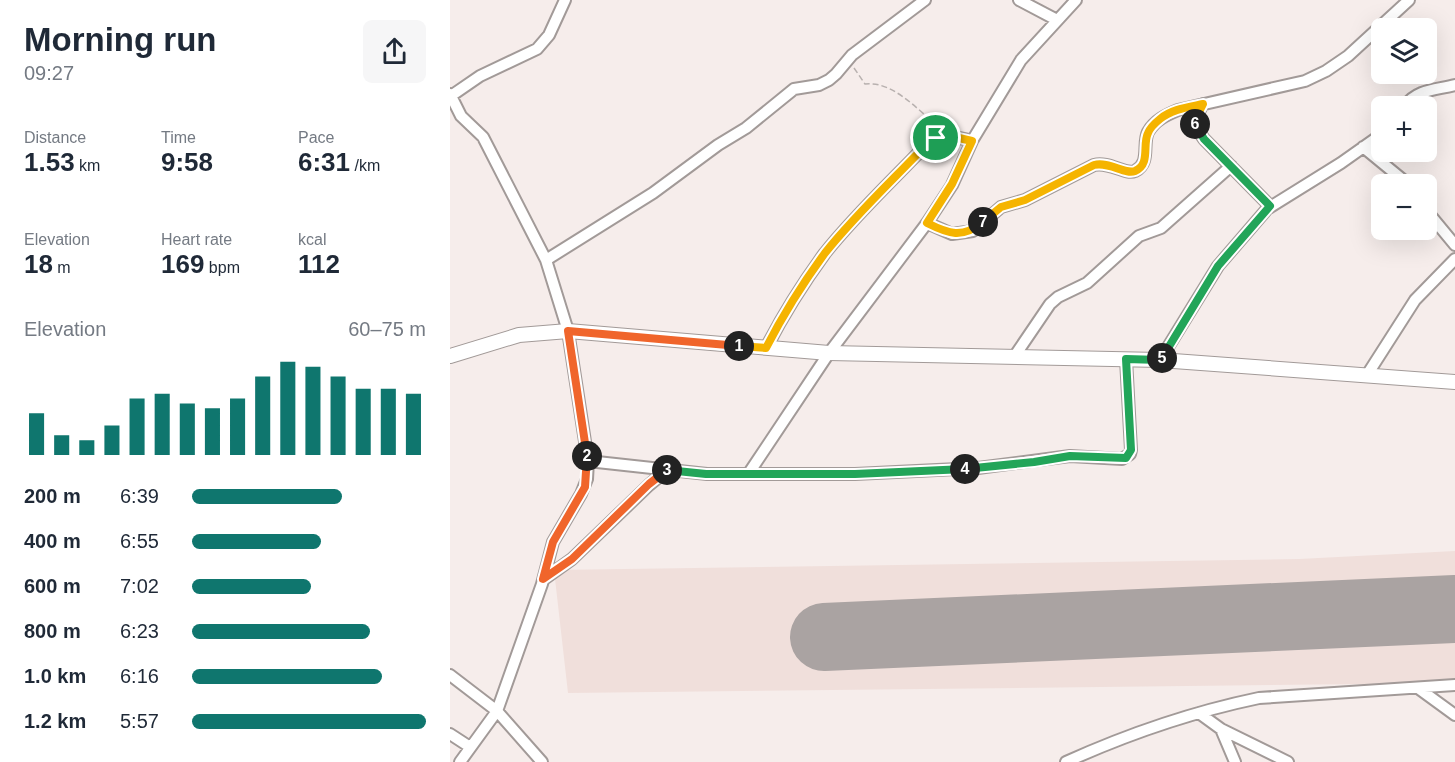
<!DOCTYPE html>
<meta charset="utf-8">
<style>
:root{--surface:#fff;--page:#f6f6f7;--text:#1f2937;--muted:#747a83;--accent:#0f766e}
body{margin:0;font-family:Arial,sans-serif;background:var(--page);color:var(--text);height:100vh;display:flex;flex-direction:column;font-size:22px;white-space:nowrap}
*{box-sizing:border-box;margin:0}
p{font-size:20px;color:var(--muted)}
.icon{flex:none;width:33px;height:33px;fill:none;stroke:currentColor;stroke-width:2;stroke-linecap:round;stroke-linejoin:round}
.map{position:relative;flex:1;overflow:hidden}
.side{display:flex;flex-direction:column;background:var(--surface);width:450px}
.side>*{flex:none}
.controls{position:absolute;left:921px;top:18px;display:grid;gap:12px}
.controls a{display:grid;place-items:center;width:66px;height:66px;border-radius:9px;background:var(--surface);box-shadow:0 6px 24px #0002;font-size:30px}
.pin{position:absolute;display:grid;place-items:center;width:51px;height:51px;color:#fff;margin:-26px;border:3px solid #fff;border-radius:50%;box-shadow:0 2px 6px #0007}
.km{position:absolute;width:30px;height:30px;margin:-15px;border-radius:50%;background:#222;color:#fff;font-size:16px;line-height:30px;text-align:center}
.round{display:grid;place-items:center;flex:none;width:63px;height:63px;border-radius:9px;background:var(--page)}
.summary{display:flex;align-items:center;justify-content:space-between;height:102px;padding:0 24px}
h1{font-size:33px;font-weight:600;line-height:45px}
.figures{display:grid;grid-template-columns:repeat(3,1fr);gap:9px;height:102px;padding:6px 24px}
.figures div{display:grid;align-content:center}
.figures b{font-size:26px;font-weight:600}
.figures small{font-size:16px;font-weight:400}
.figures p{font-size:16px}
.chart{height:168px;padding:12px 24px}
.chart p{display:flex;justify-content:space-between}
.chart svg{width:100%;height:108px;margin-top:6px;stroke:var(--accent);stroke-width:6}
ul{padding:0 24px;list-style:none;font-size:20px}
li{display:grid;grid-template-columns:96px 72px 1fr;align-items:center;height:45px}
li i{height:15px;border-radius:8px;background:var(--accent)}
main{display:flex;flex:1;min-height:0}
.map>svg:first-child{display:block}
</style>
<main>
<section class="side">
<div class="summary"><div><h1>Morning run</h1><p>09:27</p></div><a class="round"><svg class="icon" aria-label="share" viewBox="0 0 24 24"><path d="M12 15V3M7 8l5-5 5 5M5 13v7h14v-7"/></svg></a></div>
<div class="figures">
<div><p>Distance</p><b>1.53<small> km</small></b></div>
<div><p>Time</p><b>9:58</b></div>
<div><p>Pace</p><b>6:31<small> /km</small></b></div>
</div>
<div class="figures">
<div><p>Elevation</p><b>18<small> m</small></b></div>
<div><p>Heart rate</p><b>169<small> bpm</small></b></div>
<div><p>kcal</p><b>112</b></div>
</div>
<div class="chart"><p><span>Elevation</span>60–75 m</p>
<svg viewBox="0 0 160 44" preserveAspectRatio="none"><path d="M5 44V27M15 44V36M25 44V38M35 44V32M45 44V21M55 44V19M65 44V23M75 44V25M85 44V21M95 44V12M105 44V6M115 44V8M125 44V12M135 44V17M145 44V17M155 44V19"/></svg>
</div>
<ul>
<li><b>200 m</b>6:39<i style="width:64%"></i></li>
<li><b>400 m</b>6:55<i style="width:55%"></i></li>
<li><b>600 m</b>7:02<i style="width:51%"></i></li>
<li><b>800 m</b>6:23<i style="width:76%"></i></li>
<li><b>1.0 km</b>6:16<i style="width:81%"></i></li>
<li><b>1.2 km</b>5:57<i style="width:100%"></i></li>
</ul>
</section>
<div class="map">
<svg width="1005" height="762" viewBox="0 0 1005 762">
<rect width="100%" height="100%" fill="#f6edeb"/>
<path fill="#f0dfdb" d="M1005,551V683L118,693L104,570L849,559Z"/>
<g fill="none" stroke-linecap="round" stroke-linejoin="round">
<path stroke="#aaa3a2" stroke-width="68" d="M374,637L1005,609"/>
<defs>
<path id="minor" d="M569,0L607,20
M0,94L11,116L33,137L96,260L118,331L138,461L137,479L131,494L103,542L92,584L47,711L10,762
M1,96L30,76L87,49L99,35L115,0
M753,104C744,120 742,123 754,139L820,206
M955,106C967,89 986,90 1005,85
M913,147L958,184
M976,210L1005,245
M477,223L502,234L523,231L551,207L575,200L644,165C659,161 675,175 685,171C701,163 692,144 698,132C705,120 716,115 728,110L855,81L876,71L898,56L959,0
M96,260L203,193L268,145L296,128L344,89L369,85L379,80L386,74L402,55L475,0
M316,348C333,315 353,283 375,253C406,214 443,180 477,144C495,132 502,136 522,141
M564,357L600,304L608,297L637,283L689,236L711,228L781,166
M710,360L768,266L817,209L891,163L932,134
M917,375L965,300L1005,259
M138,461L257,474H405L528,468L620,456L672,459L680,454L681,450L676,359
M299,473L379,353L477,223L502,185L522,141L571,60L626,0
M94,579L122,559L199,485L217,470
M0,675L47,711L92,762
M968,688L1005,715
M749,713L771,729L838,762
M771,729L785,762
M0,734L20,747
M616,762C678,734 742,712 809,698L1005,685"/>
<path id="tertiary" d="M0,356L69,335L118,331L379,353L710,360L1005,382"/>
</defs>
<use href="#minor" stroke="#a29a98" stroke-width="14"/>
<use href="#tertiary" stroke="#a29a98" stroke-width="16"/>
<path stroke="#b8b1af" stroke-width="1.5" stroke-dasharray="6 3" stroke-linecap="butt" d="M404,68L415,84C441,81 464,106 483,122L485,127"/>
<use href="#minor" stroke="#fff" stroke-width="10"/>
<use href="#tertiary" stroke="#fff" stroke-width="14"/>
</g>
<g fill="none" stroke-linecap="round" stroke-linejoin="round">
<defs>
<path id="split-1" d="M289,346L316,348C333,315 353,283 375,253C406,214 443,180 477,144L486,138"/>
<path id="split-2" d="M137,456L118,331L289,346"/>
<path id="split-3" d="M137,456L135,487L103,542L93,579L122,559L199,484L217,470"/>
<path id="split-4" d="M217,470L256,474H405L515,469"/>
<path id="split-5" d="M515,469L584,462L620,456L676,458L681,450L676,359L710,360L712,358"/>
<path id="split-6" d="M712,358L768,266L820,206L754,139L745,124"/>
<path id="split-7" d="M533,222L551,207L575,200L644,165C659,161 675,175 685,171C701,164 692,145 698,133C700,128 705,123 710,119C722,109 739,107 753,104L746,118L745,124"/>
<path id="split-8" d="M486,138L496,135L522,141L502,184L477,223C499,234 512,239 533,222"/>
</defs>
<use href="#split-1" stroke="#fff" stroke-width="12"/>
<use href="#split-2" stroke="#fff" stroke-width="12"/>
<use href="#split-3" stroke="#fff" stroke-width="12"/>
<use href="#split-4" stroke="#fff" stroke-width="12"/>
<use href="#split-5" stroke="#fff" stroke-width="12"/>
<use href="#split-6" stroke="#fff" stroke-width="12"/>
<use href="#split-7" stroke="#fff" stroke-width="12"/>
<use href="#split-8" stroke="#fff" stroke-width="12"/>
<use href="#split-1" stroke="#f5b400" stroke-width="8"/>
<use href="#split-2" stroke="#f0652b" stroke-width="8"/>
<use href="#split-3" stroke="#f0652b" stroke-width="8"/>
<use href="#split-4" stroke="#22a559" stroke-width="8"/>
<use href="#split-5" stroke="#22a559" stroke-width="8"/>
<use href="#split-6" stroke="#22a559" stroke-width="8"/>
<use href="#split-7" stroke="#f5b400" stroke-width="8"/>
<use href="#split-8" stroke="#f5b400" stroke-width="8"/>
</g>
</svg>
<div class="controls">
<a><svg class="icon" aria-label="layers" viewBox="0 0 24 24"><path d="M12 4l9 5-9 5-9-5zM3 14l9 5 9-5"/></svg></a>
<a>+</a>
<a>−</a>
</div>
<div class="pin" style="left:486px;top:138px;background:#1e9e55"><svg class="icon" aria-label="arrive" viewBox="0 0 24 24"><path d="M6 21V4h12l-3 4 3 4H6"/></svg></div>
<b class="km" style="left:289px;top:346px">1</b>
<b class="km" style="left:137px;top:456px">2</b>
<b class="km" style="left:217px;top:470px">3</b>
<b class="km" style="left:515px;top:469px">4</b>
<b class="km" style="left:712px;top:358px">5</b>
<b class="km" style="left:745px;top:124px">6</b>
<b class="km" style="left:533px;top:222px">7</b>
</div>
</main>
